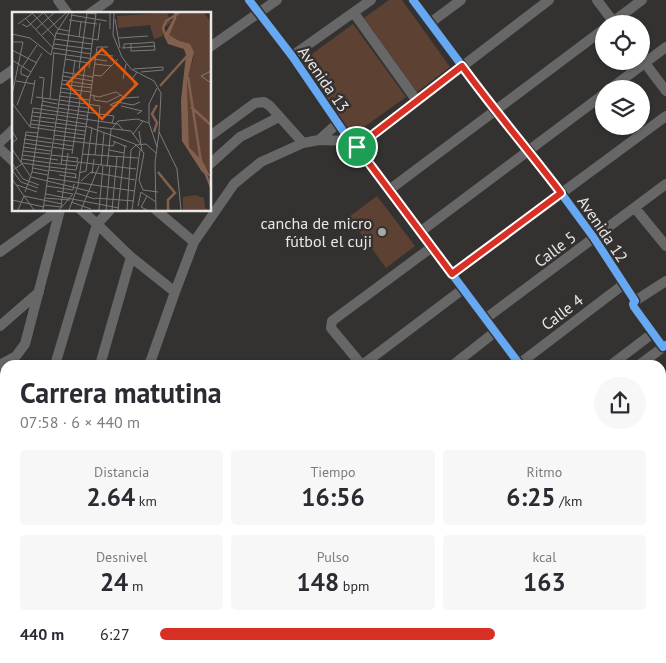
<!DOCTYPE html>
<html lang="es">
<meta charset="utf-8">
<style>
:root{--surface:#fff;--page:#f7f7f7;--text:#2b2b33;--muted:#7c7c81;--accent:#d93025}
body{margin:0;font-family:"PT Sans",sans-serif;background:var(--page);color:var(--text);height:100vh;display:flex;flex-direction:column;font-size:19px;white-space:nowrap}
*{box-sizing:border-box;margin:0}
p{font-size:16px;color:var(--muted)}
.icon{flex:none;width:28px;height:28px;fill:none;stroke:currentColor;stroke-width:2;stroke-linecap:round;stroke-linejoin:round}
.map{position:relative;flex:1;overflow:hidden}
.details{position:absolute;left:0px;top:360px;width:666px;height:304px;display:flex;flex-direction:column;background:var(--surface);border-radius:15px 15px 0 0;box-shadow:0 1px 4px #0004}
.details>*{flex:none}
.buttons{position:absolute;left:595px;top:15px;display:grid;gap:10px}
.buttons a{display:grid;place-items:center;width:55px;height:55px;border-radius:50%;background:var(--surface);box-shadow:0 1px 4px #0004;font-size:25px}
.pin{position:absolute;display:grid;place-items:center;width:42px;height:42px;color:#fff;margin:-21px;border:2px solid #fff;border-radius:50%;box-shadow:0 1px 5px #0007}
.round{display:grid;place-items:center;flex:none;width:52px;height:52px;border-radius:26px;background:var(--page)}
.head{display:flex;align-items:center;justify-content:space-between;height:85px;padding:0 20px}
h1{font-size:28px;font-weight:600;line-height:38px}
.figures{display:grid;grid-template-columns:repeat(3,1fr);gap:8px;height:85px;padding:5px 20px}
.figures div{display:grid;align-content:center;border-radius:5px;background:var(--page);text-align:center}
.figures b{font-size:25px;font-weight:600}
.figures small{font-size:14px;font-weight:400}
.figures p{font-size:14px}
ul{padding:0 20px;list-style:none;font-size:16px}
li{display:grid;grid-template-columns:80px 60px 1fr;align-items:center;height:38px}
li i{height:12px;border-radius:6px;background:var(--accent)}
.map>svg:first-child{display:block}
</style>
<div class="map">
<svg width="666" height="663" viewBox="0 0 666 663">
<rect width="100%" height="100%" fill="#333231"/>
<path fill="#5d4234" d="M389,0H402L450,67L417,92L364,18Z
M353,24L406,97L353,135L301,62Z
M377,196L415,246L386,268L349,217Z
M666,488V551L661,545V491Z"/>
<g fill="none" stroke-linecap="round" stroke-linejoin="round">
<path stroke="#676767" stroke-width="10" d="M58,0L68,14
M249,0L292,56L350,141L357,147L520,365
M413,0L495,110L528,150L561,193L594,238L635,301L633,304L634,307L663,347
M597,0L615,24
M354,13L417,101
M89,14L109,0
M430,23L461,0
M610,24L642,0
M210,47L277,0
M292,56L371,0
M642,59L666,91
M0,79L14,69
M610,89L666,47
M210,136L255,103L264,102L270,106L303,143
M319,140L338,123
M0,142L14,129
M357,147L549,0
M0,149L14,162
M210,164L240,137L279,117
M389,190L604,29
M635,208L666,246
M81,210L97,224L131,257L175,292
M156,210L194,242
M420,232L604,94
M432,247L332,321L331,328L360,363H365L463,289
M0,252L58,210
M452,274L666,116
M635,301L666,281
M485,319L666,184
M0,326L39,292
M519,364L624,284
M0,365L16,356L25,344L60,210
M55,365L97,224L110,210
M100,365L131,257
M148,365L151,360L175,292L194,242L234,184L261,162L303,143L319,140L350,141
M453,365L495,332
M611,365L653,333
M639,365L666,345
M0,415L5,413
M661,415L666,411
M661,423L666,430
M661,488L666,484
M661,551L666,557
M661,571L666,567
M0,637L4,630
M81,659L87,663
M238,659L241,663
M410,659V663
M540,663L546,659
M654,663L660,659"/>
<defs>
<path id="cycleway" d="M249,0L292,56L350,141L357,147L520,365
M413,0L495,110L528,150L561,193L594,238L635,301L633,304L634,307L663,347L666,345"/>
</defs>
<use href="#cycleway" stroke="#343130" stroke-width="11"/>
<use href="#cycleway" stroke="#66a8f1" stroke-width="8"/>
</g>
<g fill="none" stroke-linecap="round" stroke-linejoin="round">
<defs>
<path id="route" d="M462,66C494,110 529,151 561,193L452,274L357,147Z"/>
</defs>
<use href="#route" stroke="#fff" stroke-width="10"/>
<use href="#route" stroke="#d93025" stroke-width="6"/>
</g>
<circle fill="#aaa8a7" stroke="#343130" stroke-width="2" cx="382" cy="232" r="5"/>
<g text-anchor="middle" dominant-baseline="central" stroke-width="5" stroke-linejoin="round" paint-order="stroke">
<g font-size="16" fill="#eae8e7" stroke="#343130">
<text transform="translate(324 79) rotate(55)">Avenida 13</text>
<text transform="translate(603 229) rotate(56)">Avenida 12</text>
<text transform="translate(555 249) rotate(-37)">Calle 5</text>
<text transform="translate(562 312) rotate(-37)">Calle 4</text>
</g>
<g font-size="16" fill="#eae8e7" stroke="#343130" text-anchor="end">
<text x="372" y="223">cancha de micro<tspan x="372" dy="18">fútbol el cuji</tspan></text>
</g>
</g>
<g transform="translate(12 12)">
<rect width="199" height="199" fill="#333231"/>
<path d="M155,1L159,10L152,16L151,24L142,27L138,13L106,16L105,4ZM165,1H192L199,10V162L177,135L175,70L182,44L156,26ZM183,183L192,186L193,196L199,198H171V185Z" fill="#5d4234"/>
<path d="M162,1H165L164,7L156,26L178,32L182,40L175,70L177,135L191,150L199,165L190,160L170,129L169,88L174,43L172,37L156,32L152,24L161,7Z" fill="#82604d"/>
<path fill="none" stroke="#82604d" stroke-width="2.5" d="M167,1L154,9L151,16L153,22L168,31M176,65L189,150M148,74L175,44M179,95L199,113M142,120L145,111L140,102L145,93M146,160L163,181L156,188V198M193,160L199,175"/>
<path fill="none" stroke="#7c7b7a" stroke-width="1" d="M20,1L43,25M32,1L46,17L57,19M102,1L101,23L110,45L119,57L142,69L149,81L147,120L165,157L169,198M59,3L95,9M14,7L41,36M103,7L108,36M57,8L85,12M6,12L21,1M10,12L15,15L31,1M24,17L42,1M98,17V1M44,21L86,28L88,11M0,22L18,26L39,43L44,21L57,1M30,23L54,1M67,25L69,10M107,26L136,24M43,27L80,32M0,30H11L0,83M42,32L79,37M41,36L79,42M110,36L143,34M112,36V32L132,31L142,30L143,38L119,39V32M0,38L25,51M42,41L95,49M84,42L101,44M53,47L77,51M0,48L19,60M83,52L100,54M77,56L84,1M67,57L75,1L84,2M121,57L151,55V58L129,60M199,59L189,64L199,71M51,60L81,65M81,63L89,64L106,47M50,64L81,69M16,65L9,62V57L25,33M27,65L32,66L30,86M111,67L114,52M50,68L80,73M4,69L22,72M49,72L80,76M124,75L120,67L125,60M48,76L79,80M48,80L69,83M79,83L87,85L104,80L113,86L127,85M82,83V88L95,90L109,83M47,84L78,88M24,85L46,88M38,87L42,40M47,88L88,94L83,143M30,89L45,92M105,90L121,93L128,90M0,91L18,115M19,92L23,68M46,92L77,96M5,93L15,67L30,41M29,93L45,96M105,94L98,93L113,86M109,94L130,99L125,102M46,96L102,104L100,111M20,100L44,103M45,103L106,112L111,118L119,119L129,133M20,104L43,107M44,107L74,112M19,108L43,111M43,111L74,115M137,111V92L145,76M19,112L42,115M74,114L123,132L132,141L127,168L131,178L146,180M18,115L21,96L75,104M18,115L73,123M43,115L73,119M86,115L111,118M0,119L5,127L0,131M127,119L130,139M121,122L131,109M13,123L40,127M42,123L73,127M12,127L40,131M41,127L101,134L103,130M101,129L115,135M12,131L39,135M41,131L61,134M11,135L39,139M40,135L61,138M0,137L19,165L85,181M97,138L112,141M11,139L38,142M60,142L73,54M70,142L126,146M10,143L46,148M39,143L66,146L65,150M10,147L38,151M49,148L124,157M0,151L11,167L27,173M9,151L14,120L26,121M38,151L65,154M49,152L63,48M89,154L92,121M38,155L64,158L66,151M95,155L99,118L106,109L125,107L137,111L145,135M21,156L36,159M0,158L9,170L26,176M37,158L64,162L63,166M0,159L11,151L37,155M20,160L36,163M67,161L74,159L80,115M80,162L82,147M47,163L65,166M36,166L122,179M0,167L22,198M69,169L79,160L123,168M5,173L25,180M35,174L61,178L62,172M45,179L61,182L47,198M13,180L20,160L31,86M64,181L83,187M34,182L107,196M135,184L129,195L135,198M33,186L58,188M83,186L122,189M0,188L32,195M59,190L79,197M32,193L49,195L56,141M126,194L129,180L144,190M6,198L12,184L50,192M31,198L60,1M57,198L66,174L85,35H96M69,198L87,154M87,198L91,154M94,198L98,153M100,198L105,145M106,198L113,133M115,198L119,138L124,133L134,132L144,141M120,198L128,138M144,198L143,151L147,120"/>
<path fill="#e8590c" fill-opacity="0.15" stroke="#e8590c" stroke-width="2.5" d="M90,37L125,72L90,107L55,72Z"/>
<rect width="199" height="199" fill="none" stroke="#eae8e7" stroke-width="2.5"/>
</g>
</svg>
<div class="buttons">
<a><svg class="icon" aria-label="locate" viewBox="0 0 24 24"><circle cx="12" cy="12" r="6"/><path d="M12 2v4M12 18v4M2 12h4M18 12h4"/></svg></a>
<a><svg class="icon" aria-label="layers" viewBox="0 0 24 24"><path d="M12 4l9 5-9 5-9-5zM3 14l9 5 9-5"/></svg></a>
</div>
<div class="pin" style="left:357px;top:147px;background:#1e9e55"><svg class="icon" aria-label="arrive" viewBox="0 0 24 24"><path d="M6 21V4h12l-3 4 3 4H6"/></svg></div>
<section class="details">
<div class="head"><div><h1>Carrera matutina</h1><p>07:58 · 6 × 440 m</p></div><a class="round"><svg class="icon" aria-label="share" viewBox="0 0 24 24"><path d="M12 15V3M7 8l5-5 5 5M5 13v7h14v-7"/></svg></a></div>
<div class="figures">
<div><p>Distancia</p><b>2.64<small> km</small></b></div>
<div><p>Tiempo</p><b>16:56</b></div>
<div><p>Ritmo</p><b>6:25<small> /km</small></b></div>
</div>
<div class="figures">
<div><p>Desnivel</p><b>24<small> m</small></b></div>
<div><p>Pulso</p><b>148<small> bpm</small></b></div>
<div><p>kcal</p><b>163</b></div>
</div>
<ul>
<li><b>440 m</b>6:27<i style="width:69%"></i></li>
</ul>
</section>
</div>
